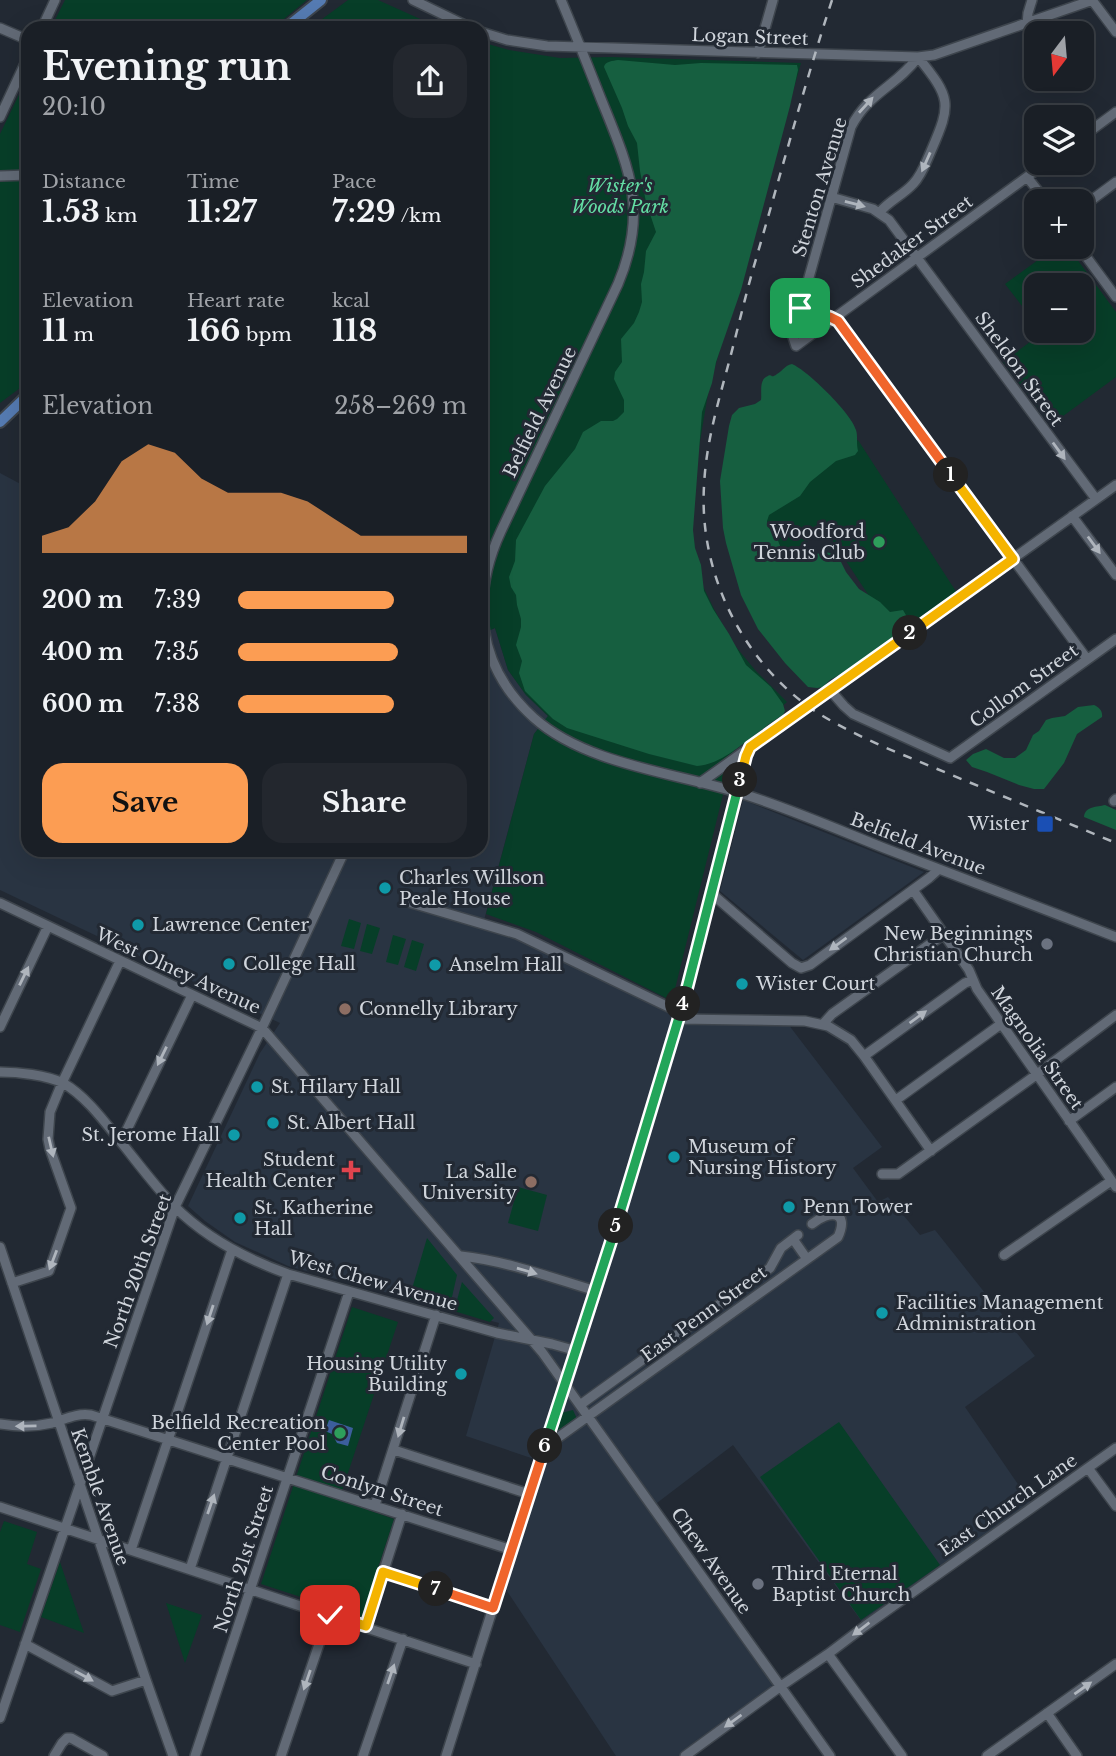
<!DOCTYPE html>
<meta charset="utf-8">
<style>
:root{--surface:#1a1f26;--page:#23272e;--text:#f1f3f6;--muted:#9fa2a7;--line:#383d43;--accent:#fc9d53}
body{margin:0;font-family:"Libre Baskerville",serif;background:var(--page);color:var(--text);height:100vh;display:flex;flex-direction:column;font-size:26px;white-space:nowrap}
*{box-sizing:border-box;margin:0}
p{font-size:23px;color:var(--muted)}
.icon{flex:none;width:38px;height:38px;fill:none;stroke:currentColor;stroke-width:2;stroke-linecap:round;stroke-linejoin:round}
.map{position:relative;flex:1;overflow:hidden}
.side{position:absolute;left:21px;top:21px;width:467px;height:836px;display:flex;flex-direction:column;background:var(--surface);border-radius:21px;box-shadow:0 7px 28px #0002,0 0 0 2px var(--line)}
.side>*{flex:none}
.needle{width:46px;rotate:196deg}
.tools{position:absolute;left:1024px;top:21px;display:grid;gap:14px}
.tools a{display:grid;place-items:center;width:70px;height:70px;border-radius:14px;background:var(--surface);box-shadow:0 7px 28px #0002,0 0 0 2px var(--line);font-size:35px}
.pin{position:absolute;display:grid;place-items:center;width:60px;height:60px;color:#fff;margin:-30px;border-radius:14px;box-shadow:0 4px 10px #0006}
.km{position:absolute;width:35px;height:35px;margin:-18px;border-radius:50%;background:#222;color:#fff;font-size:19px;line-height:35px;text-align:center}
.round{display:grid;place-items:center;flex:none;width:74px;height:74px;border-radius:21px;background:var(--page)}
.head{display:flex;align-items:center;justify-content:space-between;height:119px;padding:0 21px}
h1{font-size:38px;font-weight:700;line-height:52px}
.metrics{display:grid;grid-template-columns:repeat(3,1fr);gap:10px;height:119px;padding:7px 21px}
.metrics div{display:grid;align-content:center}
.metrics b{font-size:30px;font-weight:700}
.metrics small{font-size:19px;font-weight:400}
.metrics p{font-size:19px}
.chart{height:196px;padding:14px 21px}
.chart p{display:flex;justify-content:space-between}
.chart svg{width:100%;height:126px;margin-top:7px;fill:var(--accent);opacity:.7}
.button{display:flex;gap:14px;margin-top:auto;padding:14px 21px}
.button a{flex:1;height:80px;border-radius:21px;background:var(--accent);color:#111;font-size:28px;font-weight:700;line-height:80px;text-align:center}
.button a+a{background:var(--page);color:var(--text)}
ul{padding:0 21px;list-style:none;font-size:23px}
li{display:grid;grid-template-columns:112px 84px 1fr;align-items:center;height:52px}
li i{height:18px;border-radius:9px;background:var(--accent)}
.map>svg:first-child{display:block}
</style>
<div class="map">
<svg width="1116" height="1756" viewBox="0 0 1116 1756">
<rect width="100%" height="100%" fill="#222933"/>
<path fill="#293442" d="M0,473L28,488V850H481V634L495,628L508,670L526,695L548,716L534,734L483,924L514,933L679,1019L785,1020L882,1147L853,1168L878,1202L888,1197L920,1235L935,1230L1035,1356L965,1407L1033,1506L865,1626L733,1445L653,1506L781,1686L683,1756H616L501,1582L540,1461L466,1436L499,1323L288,1266L235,1242L205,1221L188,1206L260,1053L280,1023L0,890Z
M743,800L924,872L803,960L720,891Z"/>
<path fill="#073e28" d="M65,0H307L273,28H51Z
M348,0H378L438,27L437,28H310Z
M481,42L509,50L560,58L611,57L801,63L709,388L689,506L699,578L713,607L732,642L755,670L787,702L735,746L672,1001L536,932L486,914L534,734L548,716L526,695L508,670L495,628L481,634Z
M28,76V382L0,403V134Z
M1056,247H1068L1116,312V377L1051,425L1003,362L1042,333L1041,331H1082V285H1036V324L1005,284Z
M858,440L957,593L894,634L825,529L821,531V533L783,556L752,508Z
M349,919L361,923L354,949L341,946Z
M367,924L380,928L372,954L360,951Z
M393,935L406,939L398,965L386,962Z
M412,940L424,944L416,971L404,967Z
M518,1187L547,1195L538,1231L508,1223Z
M427,1238L457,1275L449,1310L409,1299Z
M462,1282L494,1318L490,1322L454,1311Z
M352,1307L398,1322L339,1500L394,1519L362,1617L261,1584Z
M573,1410L577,1419L553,1436L561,1413Z
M839,1422L940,1565L861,1620L760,1477Z
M4,1521L37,1532L27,1564L41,1569L20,1632L0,1625V1532Z
M60,1562L84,1633L41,1617Z
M166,1603L202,1615L185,1663Z"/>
<path fill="#165f40" d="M618,60L675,65L701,63L797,65L798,70L790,106L741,290L716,362L712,383L702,412L693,530L695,548L701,565L704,591L713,609L729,634L746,665L771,687L783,704L785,711L783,715C758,729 725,765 697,766L649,754L567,728L553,719L525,691L519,673L522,661L516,645L521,627V619L517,605L516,595L511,587L509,577L515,561L516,540L545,486L575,449L583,432L601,421H613L617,419L624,412V400L614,379L615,372L622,362L621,339L634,323L639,312L642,302L641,284L644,272L646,251L656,232L646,202L640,171L637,143L628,126L622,108L604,67C605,61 613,61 618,60Z
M792,364C807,370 852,414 856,430C858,436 856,443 858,451L855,455L836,461L810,482L800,496L769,515L767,521L768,527L777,538L782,551L795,560L824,552L837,554L846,572L859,589L880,602L890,612L903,610L910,622L907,628L899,632L885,644L848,670L830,680L823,687L817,688L808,687L785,663L758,629L741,595L726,543L723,528L720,481L729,426L732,415L739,408L755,404L761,400C762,393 759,381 766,377C774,372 769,380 777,374C784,370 784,366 792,364Z
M1094,705C1099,707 1103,711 1102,717L1077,734L1064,763L1044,789H1034L1019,785L987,772L972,767L966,760L973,754L986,749L1004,758H1015L1026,750L1033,735L1039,731L1046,720L1052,718L1065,716L1078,707Z
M1105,805L1116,810V830L1084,817C1085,806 1097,807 1105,805Z"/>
<path fill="#3c5e9c" d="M329,1420L353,1428L348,1446L337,1443L332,1434L325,1431Z"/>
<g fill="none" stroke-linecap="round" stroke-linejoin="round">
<defs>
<path id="minor" d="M413,0L471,28
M561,0C575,33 588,66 601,99C629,168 649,210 618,284L501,531C470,598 477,667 534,718C588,766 680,773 746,795C793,810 839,830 884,848C962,878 1039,907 1116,937
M1092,0L1116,32
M1027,24L1028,13L1032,0
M0,28L28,40
M42,28L55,0
M481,32L507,40L547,46L918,57L934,55L1093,0
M758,53L773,0
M918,57C897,86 869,92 851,127L794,331L793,337L796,346L1046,163
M0,117L28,57
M1082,137L1116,112
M0,176L28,175
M1027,177L1046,201
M831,197L873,209L889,220L1096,499
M1082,207L1116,182
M880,212C889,201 903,195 913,184C922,175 926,162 931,151C952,103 951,98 918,57
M1079,247L1116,297
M800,308L830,317L838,322L1087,659
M1072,516L1116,575
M830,690L844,706L853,714L950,758L1116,639
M700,783L749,748
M1114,801L1116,799
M913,890L969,970L977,989L1116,1187
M711,893L792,963L801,968L810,965L929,878L939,869
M405,901L517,934L681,1013
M0,903L262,1028L542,1352L830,1756
M679,1019L805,1021L828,1026L851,1040L864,1056L931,1151
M823,1024L832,1014L944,934
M0,1027L48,926
M864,1056L965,983L973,980
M0,1072C18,1072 46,1075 63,1083C84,1095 101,1117 116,1136C135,1159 153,1184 174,1206C206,1238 246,1259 288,1274L497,1333L552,1344L577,1351
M896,1100L1001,1024
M1069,1121L1116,1087
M121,1142L192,995
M882,1174H898L1036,1075L1116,1015
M793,1239L807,1259
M0,1247L146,1680L173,1756
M1004,1255L1111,1181
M461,1256C507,1261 552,1278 596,1291
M12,1283L49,1271L70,1211L71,1208L50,1149L48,1139L50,1112L62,1083L120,961
M580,1405L770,1268L781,1248L798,1235
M0,1424C17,1427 35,1427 52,1423C66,1419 76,1413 91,1415L512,1550
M545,1447L838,1237C850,1210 829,1210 812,1224
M394,1450L529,1494
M1088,1468L1116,1506
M375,1505L436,1315
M0,1507L476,1664
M131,1550L232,1250
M190,1569L288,1274
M383,1572L493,1608
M366,1626L402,1514
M25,1644L112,1691L146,1680
M828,1654L902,1756
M1047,1713L1077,1756
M0,1718L175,1207L262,1028L345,850
M54,1756L62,1743L67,1738H71L103,1756
M195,1756L349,1292
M281,1756L329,1615
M363,1756L403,1639
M446,1756L529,1494L596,1291L679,1019L747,752L750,747L1116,485
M685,1756L781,1686L828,1654L865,1626L1116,1448
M987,1756L1116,1664"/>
<path id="major" d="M286,28L321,0
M0,422L28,395"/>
</defs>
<use href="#minor" stroke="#3e454d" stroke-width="12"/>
<use href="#major" stroke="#3e454d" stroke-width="14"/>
<use href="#minor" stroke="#626a76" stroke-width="9"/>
<use href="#major" stroke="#557bb2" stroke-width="10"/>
<path stroke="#b0b6bd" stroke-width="2.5" stroke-dasharray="9 9" stroke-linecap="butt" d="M832,0C804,86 781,173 756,259C746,293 738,328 729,362C718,403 706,443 704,486C699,571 740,657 809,707C832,723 858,735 884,747L1116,843"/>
</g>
<defs><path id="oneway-solid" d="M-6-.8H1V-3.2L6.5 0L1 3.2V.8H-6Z" transform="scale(1.75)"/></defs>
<g fill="#afb5bd">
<use href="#oneway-solid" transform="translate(866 105) rotate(-48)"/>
<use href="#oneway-solid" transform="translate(926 162) rotate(114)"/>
<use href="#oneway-solid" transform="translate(855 204) rotate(15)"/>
<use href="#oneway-solid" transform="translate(1059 451) rotate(54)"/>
<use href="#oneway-solid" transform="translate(1094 545) rotate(54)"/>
<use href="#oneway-solid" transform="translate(838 944) rotate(144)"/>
<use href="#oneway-solid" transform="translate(24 976) rotate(-64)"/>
<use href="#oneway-solid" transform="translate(918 1017) rotate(-36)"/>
<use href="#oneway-solid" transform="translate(162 1056) rotate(116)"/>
<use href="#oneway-solid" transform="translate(51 1147) rotate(77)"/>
<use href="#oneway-solid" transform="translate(53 1260) rotate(111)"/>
<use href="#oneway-solid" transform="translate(527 1271) rotate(16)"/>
<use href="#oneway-solid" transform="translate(210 1315) rotate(108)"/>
<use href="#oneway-solid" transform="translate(26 1426) rotate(179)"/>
<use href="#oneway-solid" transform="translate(401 1427) rotate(107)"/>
<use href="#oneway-solid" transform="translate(211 1504) rotate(-71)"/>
<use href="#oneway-solid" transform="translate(861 1629) rotate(143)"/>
<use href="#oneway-solid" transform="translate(391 1674) rotate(-71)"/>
<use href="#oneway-solid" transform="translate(84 1676) rotate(29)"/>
<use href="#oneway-solid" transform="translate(307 1680) rotate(109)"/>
<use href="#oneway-solid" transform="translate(1083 1688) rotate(-35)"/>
<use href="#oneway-solid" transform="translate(733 1721) rotate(144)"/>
</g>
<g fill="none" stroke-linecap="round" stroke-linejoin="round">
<defs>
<path id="split-1" d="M800,308L830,317L838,321L951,475"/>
<path id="split-2" d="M910,633L1013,559L951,475"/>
<path id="split-3" d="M740,780L746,756L750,747L910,633"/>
<path id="split-4" d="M683,1004L740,780"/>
<path id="split-5" d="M616,1226L683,1004"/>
<path id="split-6" d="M545,1446L616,1226"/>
<path id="split-7" d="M436,1589L493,1608L545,1446"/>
<path id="split-8" d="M330,1615L366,1626L383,1572L436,1589"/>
</defs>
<use href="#split-1" stroke="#fff" stroke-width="14"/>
<use href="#split-2" stroke="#fff" stroke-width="14"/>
<use href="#split-3" stroke="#fff" stroke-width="14"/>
<use href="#split-4" stroke="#fff" stroke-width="14"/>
<use href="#split-5" stroke="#fff" stroke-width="14"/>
<use href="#split-6" stroke="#fff" stroke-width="14"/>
<use href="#split-7" stroke="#fff" stroke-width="14"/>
<use href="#split-8" stroke="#fff" stroke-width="14"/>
<use href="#split-1" stroke="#f0652b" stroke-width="9"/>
<use href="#split-2" stroke="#f5b400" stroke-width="9"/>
<use href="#split-3" stroke="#f5b400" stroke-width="9"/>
<use href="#split-4" stroke="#22a559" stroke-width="9"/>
<use href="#split-5" stroke="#22a559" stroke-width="9"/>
<use href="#split-6" stroke="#22a559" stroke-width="9"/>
<use href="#split-7" stroke="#f0652b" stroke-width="9"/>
<use href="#split-8" stroke="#f5b400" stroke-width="9"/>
</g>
<g fill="#2e9e5b" stroke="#222933" stroke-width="2.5">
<circle cx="879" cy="542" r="7"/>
<circle cx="340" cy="1433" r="7"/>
</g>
<rect fill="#1a4fb4" stroke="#222933" stroke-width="2.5" x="1036" y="815" width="18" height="18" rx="3.5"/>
<g fill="#0f9aa8" stroke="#222933" stroke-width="2.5">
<circle cx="385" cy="888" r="7"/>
<circle cx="138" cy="925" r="7"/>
<circle cx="229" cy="964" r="7"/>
<circle cx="435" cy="965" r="7"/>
<circle cx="742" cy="984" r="7"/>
<circle cx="257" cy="1087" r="7"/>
<circle cx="273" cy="1123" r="7"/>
<circle cx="234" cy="1135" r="7"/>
<circle cx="674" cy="1157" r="7"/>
<circle cx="789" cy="1207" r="7"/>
<circle cx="240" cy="1218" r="7"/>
<circle cx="882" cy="1313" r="7"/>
<circle cx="461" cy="1374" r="7"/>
</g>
<g fill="#6b7280" stroke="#222933" stroke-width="2.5">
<circle cx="1047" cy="944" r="7"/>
<circle cx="758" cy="1584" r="7"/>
</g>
<g fill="#8d6e63" stroke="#222933" stroke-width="2.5">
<circle cx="345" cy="1009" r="7"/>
<circle cx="531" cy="1182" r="7"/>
</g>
<path fill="#e0444e" stroke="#222933" stroke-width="2.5" d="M347.5 1159.5h7v7h7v7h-7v7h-7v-7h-7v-7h7z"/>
<g text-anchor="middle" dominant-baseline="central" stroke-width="6" stroke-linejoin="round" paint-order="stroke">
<g font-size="18" fill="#d0d5dc" stroke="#222933">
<text transform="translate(750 37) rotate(2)">Logan Street</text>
<text transform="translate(820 187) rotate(-73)">Stenton Avenue</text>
<text transform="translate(912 242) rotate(-36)">Shedaker Street</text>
<text transform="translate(1019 369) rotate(54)">Sheldon Street</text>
<text transform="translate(540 412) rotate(-64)">Belfield Avenue</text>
<text transform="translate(1024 686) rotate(-36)">Collom Street</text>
<text transform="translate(918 844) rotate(21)">Belfield Avenue</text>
<text transform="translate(178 971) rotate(25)">West Olney Avenue</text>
<text transform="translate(1037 1048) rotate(55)">Magnolia Street</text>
<text transform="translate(138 1271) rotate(-70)">North 20th Street</text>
<text transform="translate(373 1281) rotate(16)">West Chew Avenue</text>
<text transform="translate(704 1314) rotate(-36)">East Penn Street</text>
<text transform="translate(382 1491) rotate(18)">Conlyn Street</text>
<text transform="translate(100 1497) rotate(71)">Kemble Avenue</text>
<text transform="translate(1008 1505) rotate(-35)">East Church Lane</text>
<text transform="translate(244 1559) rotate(-72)">North 21st Street</text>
<text transform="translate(711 1561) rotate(55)">Chew Avenue</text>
</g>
<g font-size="18" font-style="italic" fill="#63dda4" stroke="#222933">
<text x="620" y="186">Wister's<tspan x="620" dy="21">Woods Park</tspan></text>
</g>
<g font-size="18" fill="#d0d5dc" stroke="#222933" text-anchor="start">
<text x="865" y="532" text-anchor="end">Woodford<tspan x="865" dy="21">Tennis Club</tspan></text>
<text x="1029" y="824" text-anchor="end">Wister</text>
<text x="399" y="878">Charles Willson<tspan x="399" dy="21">Peale House</tspan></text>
<text x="152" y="925">Lawrence Center</text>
<text x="1033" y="934" text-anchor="end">New Beginnings<tspan x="1033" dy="21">Christian Church</tspan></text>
<text x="243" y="964">College Hall</text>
<text x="449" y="965">Anselm Hall</text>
<text x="756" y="984">Wister Court</text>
<text x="359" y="1009">Connelly Library</text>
<text x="271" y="1087">St. Hilary Hall</text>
<text x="287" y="1123">St. Albert Hall</text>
<text x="220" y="1135" text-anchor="end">St. Jerome Hall</text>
<text x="688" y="1147">Museum of<tspan x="688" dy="21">Nursing History</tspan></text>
<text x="335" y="1160" text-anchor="end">Student<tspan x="335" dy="21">Health Center</tspan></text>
<text x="517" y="1172" text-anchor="end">La Salle<tspan x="517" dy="21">University</tspan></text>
<text x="803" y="1207">Penn Tower</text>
<text x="254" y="1208">St. Katherine<tspan x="254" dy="21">Hall</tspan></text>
<text x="896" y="1303">Facilities Management<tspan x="896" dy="21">Administration</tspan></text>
<text x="447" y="1364" text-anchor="end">Housing Utility<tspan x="447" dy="21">Building</tspan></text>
<text x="326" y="1423" text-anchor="end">Belfield Recreation<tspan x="326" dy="21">Center Pool</tspan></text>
<text x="772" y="1574">Third Eternal<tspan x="772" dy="21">Baptist Church</tspan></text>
</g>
</g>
</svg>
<div class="tools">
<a><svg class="needle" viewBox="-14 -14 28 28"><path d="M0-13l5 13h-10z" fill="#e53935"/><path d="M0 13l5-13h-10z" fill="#9fa2a7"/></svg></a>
<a><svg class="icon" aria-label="layers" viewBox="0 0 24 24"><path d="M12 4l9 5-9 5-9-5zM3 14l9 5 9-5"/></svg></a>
<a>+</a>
<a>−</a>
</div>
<div class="pin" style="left:800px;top:308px;background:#1e9e55"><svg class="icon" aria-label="arrive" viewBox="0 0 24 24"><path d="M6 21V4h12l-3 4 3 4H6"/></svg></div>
<div class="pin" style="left:330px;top:1615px;background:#d93025"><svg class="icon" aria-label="check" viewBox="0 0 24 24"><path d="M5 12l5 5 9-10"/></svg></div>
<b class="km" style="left:951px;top:475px">1</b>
<b class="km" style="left:910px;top:633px">2</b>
<b class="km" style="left:740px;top:780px">3</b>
<b class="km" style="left:683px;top:1004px">4</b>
<b class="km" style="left:616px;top:1226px">5</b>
<b class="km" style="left:545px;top:1446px">6</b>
<b class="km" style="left:436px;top:1589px">7</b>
<section class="side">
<div class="head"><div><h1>Evening run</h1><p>20:10</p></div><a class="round"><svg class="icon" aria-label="share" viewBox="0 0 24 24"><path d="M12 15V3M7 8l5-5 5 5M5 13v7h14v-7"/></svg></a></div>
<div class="metrics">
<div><p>Distance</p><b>1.53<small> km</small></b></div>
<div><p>Time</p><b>11:27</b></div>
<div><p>Pace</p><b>7:29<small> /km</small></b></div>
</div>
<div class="metrics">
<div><p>Elevation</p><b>11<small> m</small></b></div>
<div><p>Heart rate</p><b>166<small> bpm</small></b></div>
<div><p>kcal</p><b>118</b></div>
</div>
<div class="chart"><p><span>Elevation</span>258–269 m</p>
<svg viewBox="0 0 160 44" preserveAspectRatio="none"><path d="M0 44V38L10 35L20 26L30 12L40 6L50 9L60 18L70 23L80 23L90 23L100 26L110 32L120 38L130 38L140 38L150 38L160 38V44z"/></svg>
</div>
<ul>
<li><b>200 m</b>7:39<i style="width:68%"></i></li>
<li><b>400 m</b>7:35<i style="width:70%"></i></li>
<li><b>600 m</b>7:38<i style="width:68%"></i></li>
</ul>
<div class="button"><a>Save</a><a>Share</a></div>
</section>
</div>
